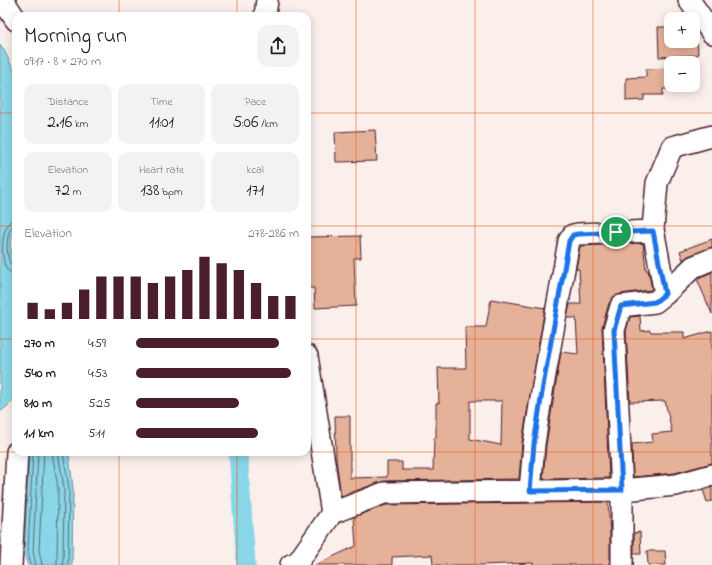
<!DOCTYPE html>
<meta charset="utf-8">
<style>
:root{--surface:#fff;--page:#f2f2f2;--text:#202124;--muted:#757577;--accent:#4a1f2b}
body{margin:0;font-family:"Indie Flower",sans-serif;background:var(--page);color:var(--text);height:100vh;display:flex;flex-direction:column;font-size:15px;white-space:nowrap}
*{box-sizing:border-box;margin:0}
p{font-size:13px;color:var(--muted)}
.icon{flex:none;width:22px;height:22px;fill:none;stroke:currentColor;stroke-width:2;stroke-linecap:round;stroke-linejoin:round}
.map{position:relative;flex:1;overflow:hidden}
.sheet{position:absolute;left:12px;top:12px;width:299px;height:444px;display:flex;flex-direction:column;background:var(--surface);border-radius:12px;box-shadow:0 2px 10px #0003}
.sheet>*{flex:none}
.fabs{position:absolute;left:664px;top:12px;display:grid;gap:8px}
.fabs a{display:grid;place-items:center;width:36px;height:36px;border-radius:8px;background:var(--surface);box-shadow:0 2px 10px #0003;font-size:20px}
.pin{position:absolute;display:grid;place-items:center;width:34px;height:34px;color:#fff;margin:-17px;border:2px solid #fff;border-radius:50%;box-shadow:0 1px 4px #0007}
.round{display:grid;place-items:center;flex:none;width:42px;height:42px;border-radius:12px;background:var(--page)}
.summary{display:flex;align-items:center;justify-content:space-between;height:68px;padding:0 12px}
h1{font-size:22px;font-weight:600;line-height:30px}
.metrics{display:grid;grid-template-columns:repeat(3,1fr);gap:6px;height:68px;padding:4px 12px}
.metrics div{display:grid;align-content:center;border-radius:10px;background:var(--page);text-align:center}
.metrics b{font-size:17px;font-weight:600}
.metrics small{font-size:11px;font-weight:400}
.metrics p{font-size:11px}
.chart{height:112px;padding:8px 12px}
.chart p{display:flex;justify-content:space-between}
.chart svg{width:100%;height:72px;margin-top:4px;stroke:var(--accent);stroke-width:6}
ul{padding:0 12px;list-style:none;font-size:13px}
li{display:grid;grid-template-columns:64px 48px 1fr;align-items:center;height:30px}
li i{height:10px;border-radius:5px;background:var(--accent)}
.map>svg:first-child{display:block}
</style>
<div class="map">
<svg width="712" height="565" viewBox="0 0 712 565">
<rect width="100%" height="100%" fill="#faefeb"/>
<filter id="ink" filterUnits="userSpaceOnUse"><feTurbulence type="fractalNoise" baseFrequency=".025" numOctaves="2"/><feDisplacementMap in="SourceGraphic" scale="8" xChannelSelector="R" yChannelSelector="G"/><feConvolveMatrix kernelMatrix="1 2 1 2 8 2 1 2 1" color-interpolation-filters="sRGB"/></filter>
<g filter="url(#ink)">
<path fill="#88d6e7" stroke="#6f8d9c" d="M0,44L5,52L16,75V220L10,245L16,273V399L0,412Z
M29,452H66L69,455L73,488L72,565H28L24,554Z"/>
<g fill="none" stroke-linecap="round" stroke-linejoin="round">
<path stroke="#636876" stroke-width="1" d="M16,219C0,220 0,260 7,270C10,272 13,273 16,273
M16,224C4,226 4,267 16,268
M52,452L58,488L57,565
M58,452L64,488L63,565
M63,452L69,488L68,565
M31,565L28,552L33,452
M36,565L33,551L38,452
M42,565L39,550L44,452"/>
<path stroke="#88d6e7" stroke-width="19" d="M238,452L246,565"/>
</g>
<path fill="#e5b199" stroke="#4a1f2b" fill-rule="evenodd" d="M658,27H671V41H693V27L697,33L698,55L659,57Z
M671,68V89H663V95H644V100L626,101V78L646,77V69Z
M375,130L377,161L336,162L335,132Z
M360,236L361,258H354L356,306L315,308L314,288H307V237Z
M712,239V247L688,256L683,260L680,251Z
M643,243L646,270H648L652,289L650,290L620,294L614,297L609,303L602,327L609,478L543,479L546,445L561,352L578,354L576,318H567L570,304H581L579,269H576L580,246Z
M712,272V314L697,279Z
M491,299L545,308L522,442L519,479L384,481L341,496L336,459L335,416H350V478L387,477V462H402V470H433L434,438H436V403H439L438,368H466L465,327H486ZM470,401H502L501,445L470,439Z
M640,316L641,331L650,330L651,332H684V339L712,331V463L675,473L633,477L632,444L653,442L652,434L672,432L665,401L630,402L626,331L630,317Z
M712,487V501L707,502L703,490Z
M608,502L610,534V565H533V563L482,565H433L432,555L392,557V565H315L356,546L354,517L386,505Z
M640,532L641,554H634V533Z
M647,551H665L666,565H648Z"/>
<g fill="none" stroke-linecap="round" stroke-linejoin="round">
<defs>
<path id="minor" d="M3,0L16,20
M689,0L712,33
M265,16L267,0
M665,294L693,267L712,259
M307,356L332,513
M530,491L534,444L543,386L569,241L573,235L578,234L653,231
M11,565L17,452
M291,565L298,562L332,513L384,493L622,490L676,485L712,475
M622,565V490L614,330L621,306L655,302L665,294L653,229L657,183L672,147L712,136"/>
</defs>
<use href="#minor" stroke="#4a1f2b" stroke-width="24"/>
<use href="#minor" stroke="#fff" stroke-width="21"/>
</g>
</g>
<g fill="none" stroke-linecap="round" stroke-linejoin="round" filter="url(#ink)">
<defs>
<path id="route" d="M653,231L665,294L655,302L621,306L614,330L622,490L530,491L534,444L543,386L569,241L573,235L578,234Z"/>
</defs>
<use href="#route" stroke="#fff" stroke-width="8"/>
<use href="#route" stroke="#1a73e8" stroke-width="5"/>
</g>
<path fill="none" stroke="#e8590c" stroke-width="1" stroke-opacity="0.55" d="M119,0V16M237,0V16M356,0V565M475,0V565M593,0V565M0,113H16M307,113H712M0,226H16M307,226H712M0,339H16M307,339H712M0,452H16M16,452H307M119,452V565M237,452V565M307,452H712"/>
</svg>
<div class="fabs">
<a>+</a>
<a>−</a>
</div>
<div class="pin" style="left:616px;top:232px;background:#1e9e55"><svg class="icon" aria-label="arrive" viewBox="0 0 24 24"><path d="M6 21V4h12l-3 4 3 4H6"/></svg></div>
<section class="sheet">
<div class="summary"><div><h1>Morning run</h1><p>09:17 · 8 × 270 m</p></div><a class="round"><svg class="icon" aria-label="share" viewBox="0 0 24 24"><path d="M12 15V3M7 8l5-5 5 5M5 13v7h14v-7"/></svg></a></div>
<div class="metrics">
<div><p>Distance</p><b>2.16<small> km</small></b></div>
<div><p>Time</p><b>11:01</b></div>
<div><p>Pace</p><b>5:06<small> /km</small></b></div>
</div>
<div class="metrics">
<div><p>Elevation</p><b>72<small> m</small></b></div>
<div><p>Heart rate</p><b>138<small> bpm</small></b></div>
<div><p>kcal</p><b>171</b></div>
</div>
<div class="chart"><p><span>Elevation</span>278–286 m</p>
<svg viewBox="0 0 160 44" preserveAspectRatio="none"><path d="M5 44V34M15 44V38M25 44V34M35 44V26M45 44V18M55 44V18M65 44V18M75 44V22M85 44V18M95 44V14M105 44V6M115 44V10M125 44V14M135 44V22M145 44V30M155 44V30"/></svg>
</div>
<ul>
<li><b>270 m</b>4:59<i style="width:88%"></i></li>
<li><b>540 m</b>4:53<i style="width:95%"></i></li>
<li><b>810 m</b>5:25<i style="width:63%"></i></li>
<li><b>1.1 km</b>5:11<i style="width:75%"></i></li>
</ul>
</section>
</div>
